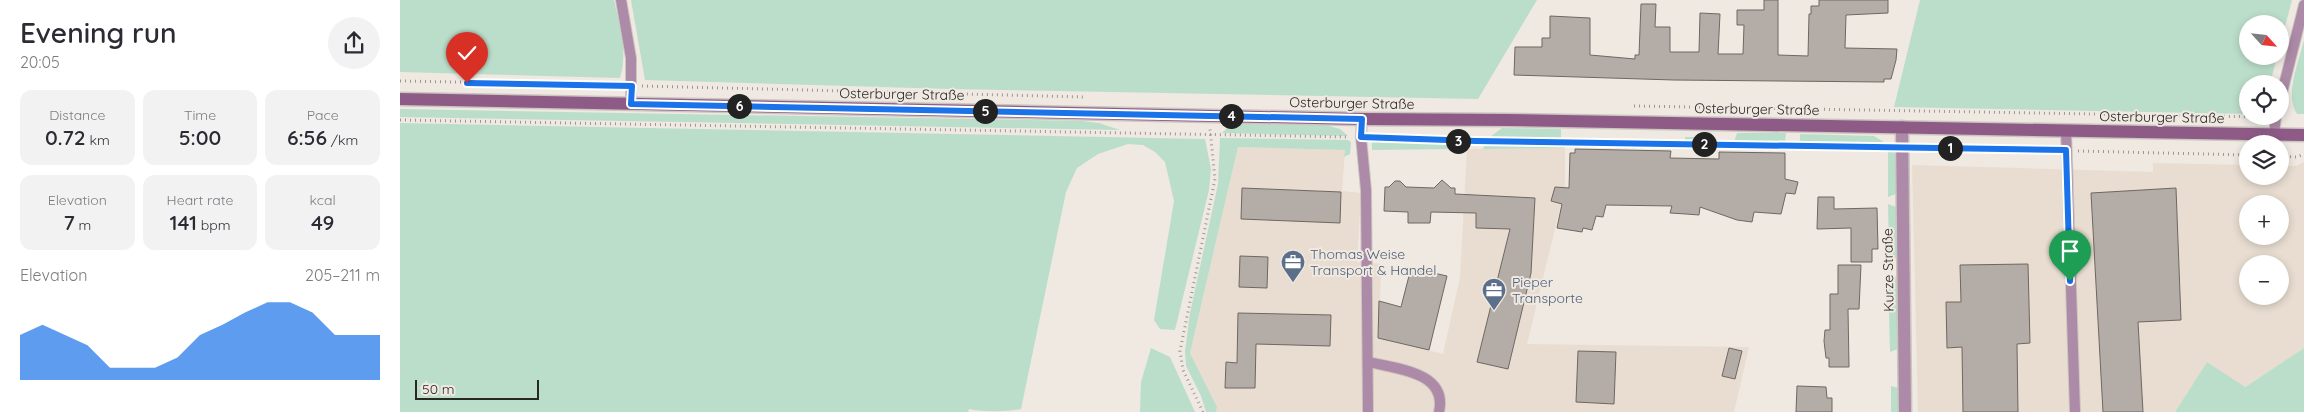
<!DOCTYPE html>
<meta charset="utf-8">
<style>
:root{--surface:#fff;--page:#f2f2f3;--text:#2b2b33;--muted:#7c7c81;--accent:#1a73e8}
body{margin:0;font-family:Quicksand,sans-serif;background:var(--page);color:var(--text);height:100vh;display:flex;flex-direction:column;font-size:19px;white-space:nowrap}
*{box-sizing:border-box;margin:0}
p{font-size:16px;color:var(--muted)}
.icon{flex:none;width:28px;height:28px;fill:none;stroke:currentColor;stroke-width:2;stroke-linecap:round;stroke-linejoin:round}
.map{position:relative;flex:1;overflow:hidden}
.panel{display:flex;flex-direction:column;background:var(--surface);width:400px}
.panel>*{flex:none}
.needle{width:32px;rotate:117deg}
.tools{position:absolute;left:1839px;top:15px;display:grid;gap:10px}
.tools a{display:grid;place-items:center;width:50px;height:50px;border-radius:50%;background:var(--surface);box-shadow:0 2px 8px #0003;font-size:25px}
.scale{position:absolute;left:15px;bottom:12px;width:124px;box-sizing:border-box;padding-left:5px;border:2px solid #292624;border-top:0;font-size:14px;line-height:18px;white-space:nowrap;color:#292624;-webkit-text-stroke:4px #efe9e2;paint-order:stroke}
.pin{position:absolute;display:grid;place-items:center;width:42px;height:42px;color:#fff;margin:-51px -21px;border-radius:50% 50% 50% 0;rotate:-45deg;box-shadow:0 0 5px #0007}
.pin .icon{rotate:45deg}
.km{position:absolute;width:25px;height:25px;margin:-12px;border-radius:50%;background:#222;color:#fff;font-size:14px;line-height:25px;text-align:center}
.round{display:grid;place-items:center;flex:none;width:52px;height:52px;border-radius:26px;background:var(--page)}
.overview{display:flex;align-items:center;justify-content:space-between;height:85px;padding:0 20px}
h1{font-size:28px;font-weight:600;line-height:38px}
.metrics{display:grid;grid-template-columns:repeat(3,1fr);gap:8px;height:85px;padding:5px 20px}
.metrics div{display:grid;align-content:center;border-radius:12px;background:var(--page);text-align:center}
.metrics b{font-size:21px;font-weight:600}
.metrics small{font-size:14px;font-weight:400}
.metrics p{font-size:14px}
.chart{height:140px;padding:10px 20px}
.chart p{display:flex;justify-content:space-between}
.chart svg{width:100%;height:90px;margin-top:5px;fill:var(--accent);opacity:.7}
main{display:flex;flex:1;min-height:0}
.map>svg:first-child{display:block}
</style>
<main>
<section class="panel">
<div class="overview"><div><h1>Evening run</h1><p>20:05</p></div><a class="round"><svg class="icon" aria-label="share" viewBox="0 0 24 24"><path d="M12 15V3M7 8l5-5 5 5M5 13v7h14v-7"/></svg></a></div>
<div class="metrics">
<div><p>Distance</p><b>0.72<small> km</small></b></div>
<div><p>Time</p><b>5:00</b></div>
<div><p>Pace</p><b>6:56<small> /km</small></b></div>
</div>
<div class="metrics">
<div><p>Elevation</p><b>7<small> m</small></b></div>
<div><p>Heart rate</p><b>141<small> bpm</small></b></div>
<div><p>kcal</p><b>49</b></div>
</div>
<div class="chart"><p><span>Elevation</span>205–211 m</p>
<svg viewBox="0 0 160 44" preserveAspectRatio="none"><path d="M0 44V22L10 17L20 22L30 27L40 38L50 38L60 38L70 33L80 22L90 17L100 11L110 6L120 6L130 11L140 22L150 22L160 22V44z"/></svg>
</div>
</section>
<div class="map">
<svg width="1904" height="412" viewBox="0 0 1904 412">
<rect width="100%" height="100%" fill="#efe9e2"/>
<path fill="#e8ddd0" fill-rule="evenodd" d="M838,147L945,150L942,191L961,193L957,262L981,264L979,338L1043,354L1060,278L1067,149L1165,148V188L1127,344L1349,347L1334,412H816L817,407L790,353Z
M1904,162V348L1844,387L1807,362L1775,412H1518L1512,165L1753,172V163L1847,165L1848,176H1880V166H1896ZM1848,204H1880V236H1848ZM1848,264H1880V296H1848Z"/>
<path fill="#bbdeca" d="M0,0H214C220,27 228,51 220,78L0,72Z
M231,0H1137L1078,99L549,89L245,80Z
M1520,0H1892L1880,46V24H1848V56H1877L1870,84H1848L1847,114L1494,107Z
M1904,40V114H1897C1884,94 1899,62 1904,40Z
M0,109L683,121L699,123L720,130L0,117Z
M0,123L805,139L811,169L809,190L775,330L760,329L754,320L774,201L765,162L755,152L743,145L728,144L698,154L677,168L666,192L621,409C607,412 584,412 569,409L568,412H0Z
M842,124L926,125L940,129L948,136L822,133L827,128Z
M1102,128L1161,129V138L1090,137Z
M1300,132H1310L1313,136L1312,140L1285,141V137H1300Z
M1337,133H1386L1385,142H1334Z
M1400,134L1474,136L1489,145L1400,143Z
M820,138L948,140L951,142L950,154L944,157L945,150L838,147L790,353L817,407L816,412H806L801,396L786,366L785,351L790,313L818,184Z
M972,142L1057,144V149L972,150Z
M1085,143L1164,145L1165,148L1083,149Z
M1488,151H1494L1496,158V194L1488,197Z
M1488,204L1496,207V258L1489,260Z
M1488,274L1497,277L1498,349L1490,352Z
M751,348L770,357L795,412H740L741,382Z
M1904,348V412H1775L1807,362L1845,387Z
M1491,386L1499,388L1500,412H1491Z"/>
<path fill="#b4ada7" stroke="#6e6762" d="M1364,0H1378V55L1408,56L1409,14H1411V6H1419V0H1488V13L1446,15L1445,48L1497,49L1496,60L1491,79H1484V82L1274,80L1114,75L1115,47H1142V38H1150V16L1190,18V55L1235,59V55H1239L1241,4H1256L1255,27H1270V52H1299L1300,13L1320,14L1318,54H1343L1344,25H1337V10H1364Z
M1175,149L1271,151L1270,158L1319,159V152L1385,153V179L1398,182L1395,194L1386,193L1381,214L1354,212L1352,222L1337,220L1300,207L1299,215L1286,214L1270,213L1272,206L1206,205L1203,217L1196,216L1192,230L1183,228L1182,232L1157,228L1162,204L1151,201L1155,187L1169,188L1170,153H1175Z
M1042,180L1051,188H1055V194L1135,198L1131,273L1108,369L1077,362L1110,229L1076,228V213L1031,212L1030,223H1008V212L984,211L985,187H989L995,181H1000L1006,187L1034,188Z
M842,188L941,192L940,223L841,219Z
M1776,188L1781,320L1738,322L1743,412H1703L1691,193Z
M1418,197H1434V209L1477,208L1478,249H1472V262H1451V228L1417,229Z
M840,256L868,257L867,288L839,287Z
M1628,264L1630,343L1617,344L1618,412H1563L1562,347L1547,348L1546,302H1561L1560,265Z
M1438,265H1461L1459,309H1448L1449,367H1429V358H1426L1424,341L1425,330H1430V294H1438Z
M1011,268L1047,276L1029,350L978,338L979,301L1001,307Z
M838,313L931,315L930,346L856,344L855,388H825L826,362L837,363Z
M1329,348L1342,351L1335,379L1322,376Z
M1178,351L1216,352L1214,404L1176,402Z
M1397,386L1426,387L1427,398H1432V412H1396Z"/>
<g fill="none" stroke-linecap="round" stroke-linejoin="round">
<defs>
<path id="lane" d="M221,0L231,58V104
M1880,101L1904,5
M962,119L961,137L966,190L968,412
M1666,130L1675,412
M1874,135L1876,116
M969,362C997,369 1048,372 1039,412"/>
<path id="street" d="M1502,127L1505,412"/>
<path id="secondary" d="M0,99L962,119L1108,120L1904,135"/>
</defs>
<use href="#lane" stroke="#cbc6c0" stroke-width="12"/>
<use href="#street" stroke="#cbc6c0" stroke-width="15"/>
<use href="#secondary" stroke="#cbc6c0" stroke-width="15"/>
<path stroke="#9b9691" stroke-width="3" stroke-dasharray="1 4" stroke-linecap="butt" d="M0,81L218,85
M242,86L686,97
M1234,106L1865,117
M0,120L949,137
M973,138L1489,148
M1515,147L1654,150
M1678,151L1848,155
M1880,156L1897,157L1904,154
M803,412L783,370L780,351L815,179L810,129"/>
<use href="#lane" stroke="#ad8aa7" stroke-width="10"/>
<use href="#street" stroke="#ad8aa7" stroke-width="12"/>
<use href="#secondary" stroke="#8e5b87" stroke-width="12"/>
</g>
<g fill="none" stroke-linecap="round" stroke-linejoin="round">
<defs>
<path id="route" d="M67,83L232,86L231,104L962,119L961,137L1076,141L1666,150L1670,281"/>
</defs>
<use href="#route" stroke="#fff" stroke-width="10"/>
<use href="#route" stroke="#1a73e8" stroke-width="6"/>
</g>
<defs>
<symbol id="office-pin" viewBox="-11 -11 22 30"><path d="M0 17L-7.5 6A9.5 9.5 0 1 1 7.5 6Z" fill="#5c6f8a" stroke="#efe9e2"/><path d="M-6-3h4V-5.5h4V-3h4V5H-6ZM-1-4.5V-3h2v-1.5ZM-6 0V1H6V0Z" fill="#fff"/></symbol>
</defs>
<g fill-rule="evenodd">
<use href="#office-pin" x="879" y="248" width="28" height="38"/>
<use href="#office-pin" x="1080" y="276" width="28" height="38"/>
</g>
<g text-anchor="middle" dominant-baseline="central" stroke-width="4" stroke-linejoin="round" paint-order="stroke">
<g font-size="14" fill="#292624" stroke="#efe9e2">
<text transform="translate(502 94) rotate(1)">Osterburger Straße</text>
<text transform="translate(952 103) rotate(1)">Osterburger Straße</text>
<text transform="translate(1357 109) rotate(1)">Osterburger Straße</text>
<text transform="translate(1762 117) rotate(1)">Osterburger Straße</text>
<text transform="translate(1488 270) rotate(-91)">Kurze Straße</text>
</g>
<g font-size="14" fill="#4e5e75" stroke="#efe9e2" text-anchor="start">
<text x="910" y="254">Thomas Weise<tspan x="910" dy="16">Transport &amp; Handel</tspan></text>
<text x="1112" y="282">Pieper<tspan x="1112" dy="16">Transporte</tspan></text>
</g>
</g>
</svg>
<div class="tools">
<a><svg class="needle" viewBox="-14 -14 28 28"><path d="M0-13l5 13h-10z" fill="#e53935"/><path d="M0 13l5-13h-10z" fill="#7c7c81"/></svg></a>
<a><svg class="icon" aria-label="locate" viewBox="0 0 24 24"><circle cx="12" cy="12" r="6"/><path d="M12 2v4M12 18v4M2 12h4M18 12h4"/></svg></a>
<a><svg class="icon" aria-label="layers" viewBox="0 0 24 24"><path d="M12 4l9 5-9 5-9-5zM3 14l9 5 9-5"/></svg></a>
<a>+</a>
<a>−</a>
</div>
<div class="scale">50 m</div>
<div class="pin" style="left:1670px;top:281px;background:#1e9e55"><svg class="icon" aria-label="arrive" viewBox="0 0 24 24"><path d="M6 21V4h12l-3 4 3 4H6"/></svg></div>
<div class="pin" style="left:67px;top:83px;background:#d93025"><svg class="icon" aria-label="check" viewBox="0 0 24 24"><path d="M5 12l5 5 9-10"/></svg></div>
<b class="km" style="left:1550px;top:148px">1</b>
<b class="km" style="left:1304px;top:144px">2</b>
<b class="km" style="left:1058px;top:141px">3</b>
<b class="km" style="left:831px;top:116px">4</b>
<b class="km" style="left:585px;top:111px">5</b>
<b class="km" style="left:339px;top:106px">6</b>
</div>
</main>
